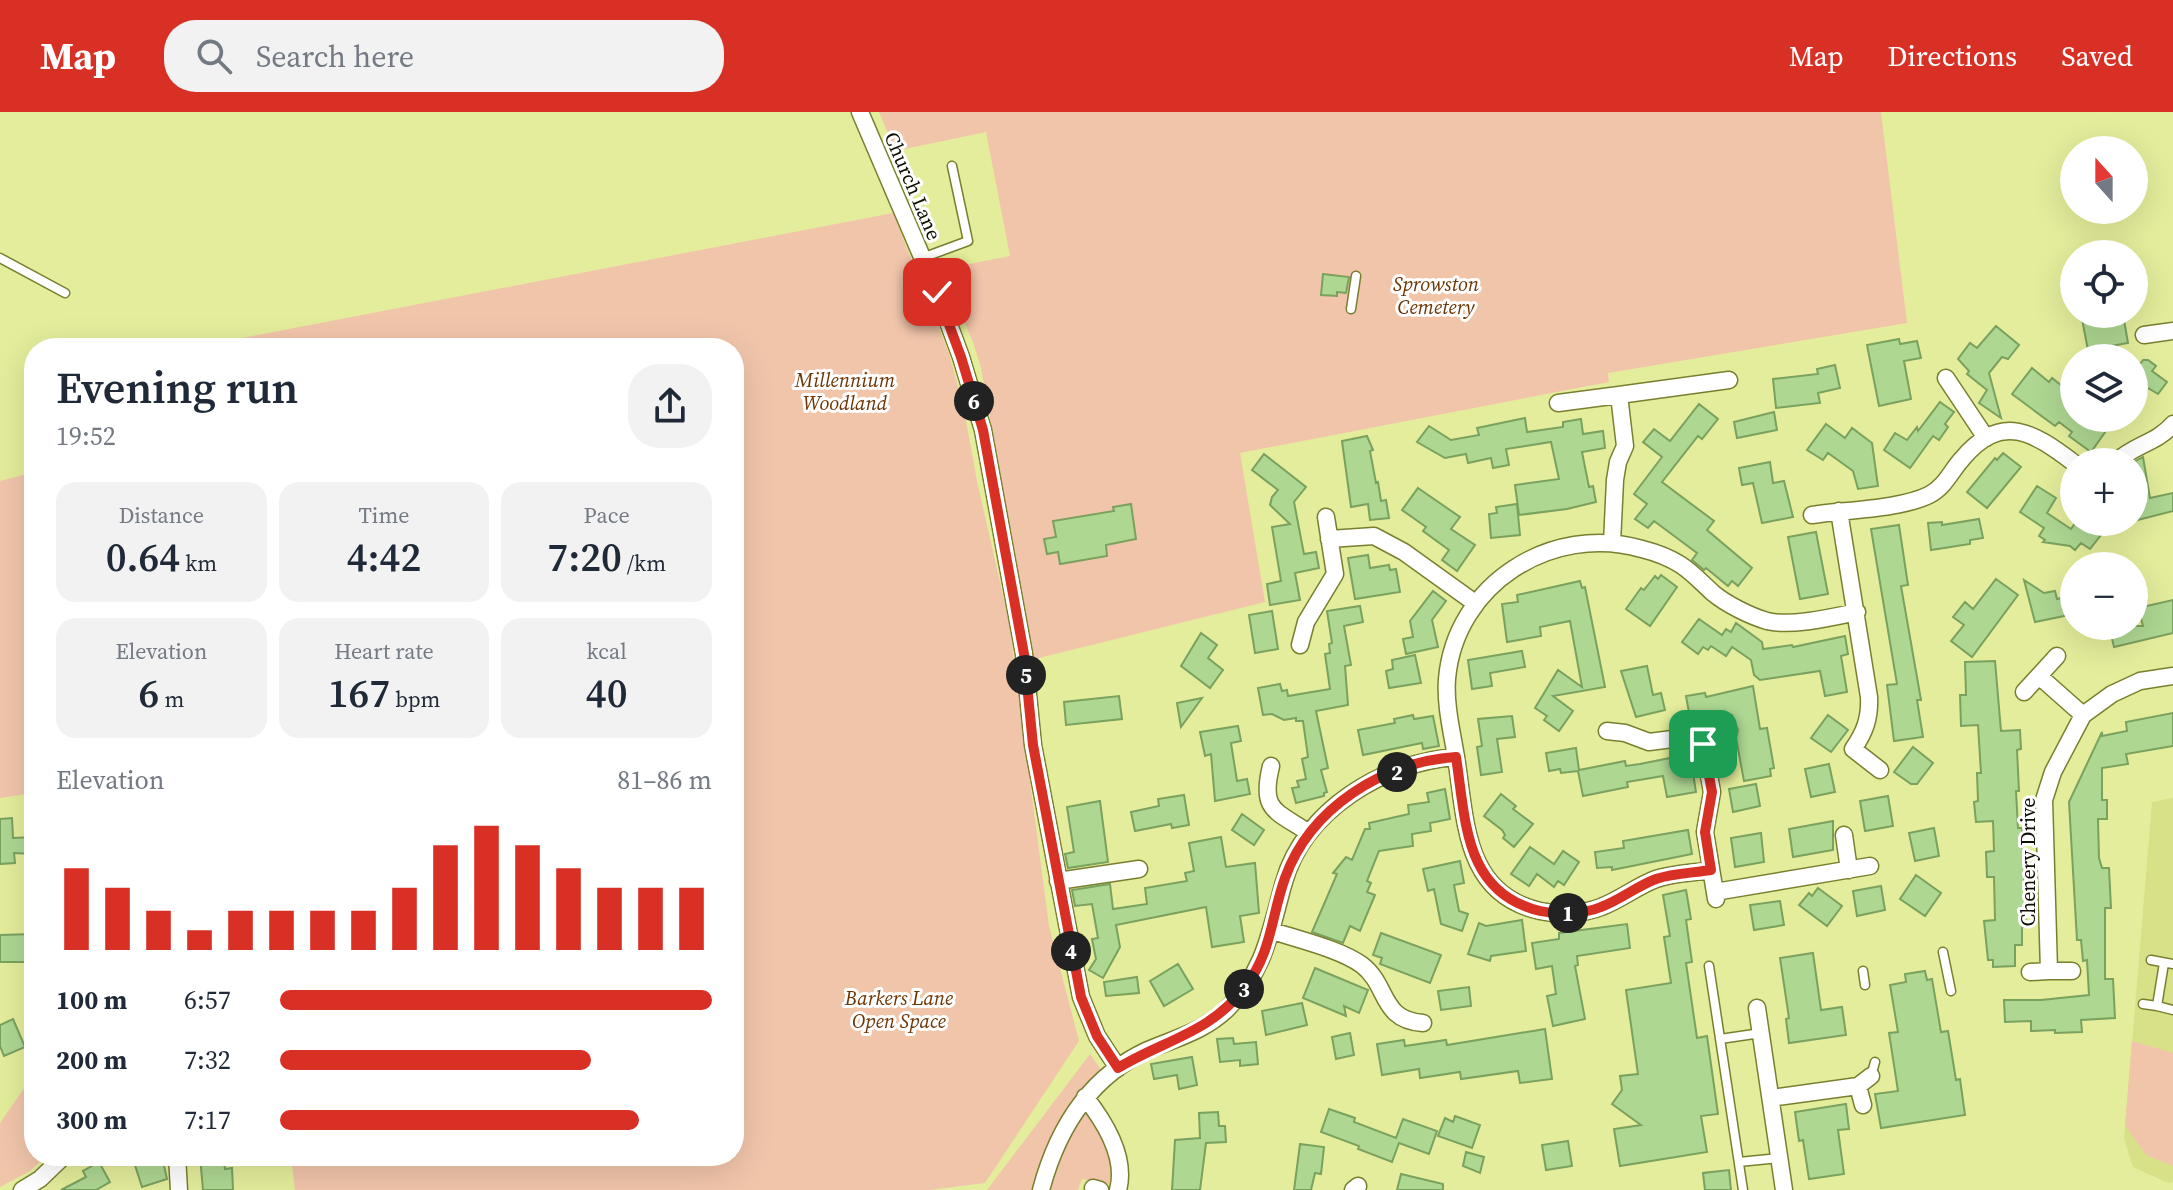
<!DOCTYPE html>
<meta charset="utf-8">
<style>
:root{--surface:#fff;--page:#f2f2f3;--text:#1f2937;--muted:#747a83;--accent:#d93025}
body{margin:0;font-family:"Source Serif 4",serif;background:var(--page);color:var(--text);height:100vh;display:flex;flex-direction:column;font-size:30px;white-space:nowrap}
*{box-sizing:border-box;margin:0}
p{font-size:26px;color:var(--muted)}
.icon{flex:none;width:44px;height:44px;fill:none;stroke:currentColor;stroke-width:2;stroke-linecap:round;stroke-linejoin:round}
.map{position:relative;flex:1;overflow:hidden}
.drawer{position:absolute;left:24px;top:226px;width:720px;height:828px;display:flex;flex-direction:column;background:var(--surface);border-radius:32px;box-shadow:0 8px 32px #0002}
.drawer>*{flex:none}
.needle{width:52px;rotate:339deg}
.buttons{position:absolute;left:2060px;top:24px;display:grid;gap:16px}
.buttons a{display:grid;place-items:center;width:88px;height:88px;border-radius:50%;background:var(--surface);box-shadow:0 8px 32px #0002;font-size:40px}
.pin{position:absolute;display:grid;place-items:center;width:68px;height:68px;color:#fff;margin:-34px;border-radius:16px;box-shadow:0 4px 12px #0006}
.km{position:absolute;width:40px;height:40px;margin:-20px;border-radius:50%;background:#222;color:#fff;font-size:22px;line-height:40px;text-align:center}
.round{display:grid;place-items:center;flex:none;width:84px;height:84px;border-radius:32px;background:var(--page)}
.headline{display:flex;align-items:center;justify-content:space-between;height:136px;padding:0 32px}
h1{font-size:44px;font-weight:600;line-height:60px}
.figures{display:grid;grid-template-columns:repeat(3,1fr);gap:12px;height:136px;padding:8px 32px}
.figures div{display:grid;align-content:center;border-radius:20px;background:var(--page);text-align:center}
.figures b{font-size:40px;font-weight:600}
.figures small{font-size:22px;font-weight:400}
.figures p{font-size:22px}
.chart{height:224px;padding:16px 32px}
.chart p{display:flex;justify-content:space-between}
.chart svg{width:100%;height:144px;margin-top:8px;stroke:var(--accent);stroke-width:6}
ul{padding:0 32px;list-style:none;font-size:26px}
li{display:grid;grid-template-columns:128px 96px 1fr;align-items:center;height:60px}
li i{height:20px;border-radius:10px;background:var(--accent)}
header{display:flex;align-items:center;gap:48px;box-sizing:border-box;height:112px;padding:0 40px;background:var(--accent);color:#fff}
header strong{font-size:38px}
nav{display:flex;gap:44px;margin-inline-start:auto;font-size:28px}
.search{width:560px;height:72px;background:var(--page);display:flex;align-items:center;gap:20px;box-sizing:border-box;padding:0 28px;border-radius:32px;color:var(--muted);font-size:30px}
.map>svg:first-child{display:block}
</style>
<header>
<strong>Map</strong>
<div class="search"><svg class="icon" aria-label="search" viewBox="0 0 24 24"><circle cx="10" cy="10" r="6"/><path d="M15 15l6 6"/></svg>Search here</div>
<nav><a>Map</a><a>Directions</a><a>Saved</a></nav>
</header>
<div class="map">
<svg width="2173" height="1078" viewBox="0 0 2173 1078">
<rect width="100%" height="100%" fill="#e4ed9b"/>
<path fill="#d8e187" d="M2173,686V1070L2168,1071L2133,1055L2124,1027L2152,690Z"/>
<path fill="#f1c5aa" d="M879,0H1881L1907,211L1608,261L1609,270L1240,341L1265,490L1031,548L1034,540L1031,537L981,256L974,233L943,157L1010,144L986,20L895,39Z
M893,101L949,242L963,292L977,369L1009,510L1049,814L1079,929L985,1071L929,1078H295L291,1044H734V236H190Z
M34,360V681L0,686V369Z
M2132,929L2173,941V1054L2146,1043L2125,1013Z
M1090,942L1102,959L1077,985C1094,1009 1118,1040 1109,1072L1082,1067L1078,1078H987Z
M34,962V1044H46L30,1059L0,1075V1011Z"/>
<path fill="#aed792" stroke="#7aa15e" stroke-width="2" d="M1323,162L1349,165L1346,181L1337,180V184L1321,183Z
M2081,202H2118L2119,209L2124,208L2128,231L2088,238Z
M1996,214L2019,233L2008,247L2002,245L1989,261L2001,306L1979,291L1987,278L1967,262L1969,259L1958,247L1970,231L1977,236Z
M1899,227L1900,232L1917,229L1921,246L1904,249L1911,287L1879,294L1867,233Z
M2143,248H2148L2156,254L2152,259L2167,270L2158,282L2148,276L2134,299V260Z
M1835,253L1840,276L1818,281L1820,291L1776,296L1773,267L1818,262L1817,257Z
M2032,256L2049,270L2052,266L2067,278L2062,285L2074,294V306H2094L2108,316L2091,340L2069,324L2072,320L2059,310L2055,314L2012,282Z
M1940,290L1954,300L1945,312L1948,315L1939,328L1933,324L1910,356L1884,338L1895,321L1907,328L1917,315L1918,319Z
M1699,292L1718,307L1702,327L1698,324L1662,370L1714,409L1707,418L1752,456L1738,474L1732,469L1728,474L1706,456L1704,458L1692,448L1697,441L1654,409L1648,416L1635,407L1647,392L1634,382L1662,345L1643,330L1654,317L1670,329Z
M1774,300L1777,318L1737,326L1734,310Z
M1525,306L1527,320L1563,315V310L1581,307L1583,322L1603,319L1605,336L1582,340L1589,375L1593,374L1596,390L1567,397L1519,403L1515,373L1559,367L1551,330L1506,337L1509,353L1493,356L1491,346L1468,351L1466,342L1445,346L1417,330L1429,314L1451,328L1479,323L1477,316Z
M1826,312L1845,326L1852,316L1872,331L1878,374L1858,377L1853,359L1828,341L1823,348L1807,338Z
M1367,324L1373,338L1370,339L1376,371L1378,370L1381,389L1386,388L1389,406L1370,408L1368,392L1351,395L1342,329Z
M2003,341L2021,355L1987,396L1967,380L1995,346L1997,348Z
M1264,342L1306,375L1294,390L1304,442L1316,440L1319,456L1295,461L1300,488L1270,493L1267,472L1281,469L1272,415L1290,412L1270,393L1272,385L1278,378L1252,358Z
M2143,345L2150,386L2173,381V399L2134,409V350Z
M1770,350L1773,371L1784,369L1793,405L1762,411L1753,371L1742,373L1739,356Z
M2037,374L2056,386L2047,401L2071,417L2076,410H2084L2101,423L2090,437L2081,431L2075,438L2070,434L2043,430L2045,428L2039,424L2044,416L2020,400Z
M1418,376L1460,405L1451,417L1475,433L1457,459L1442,448L1449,438L1423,419L1426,415L1402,398Z
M1131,392L1136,427L1106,433L1107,444L1060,452L1058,440L1047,442L1044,427L1056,425L1053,409L1114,399L1113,395Z
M1517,392L1520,423L1491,426L1489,402L1497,401L1496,395Z
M1979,407L1983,426L1970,428V432L1931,438L1928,411L1942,410V413Z
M1899,413L1908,473L1901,474L1921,588H1917L1923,625L1894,629L1887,573L1897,572L1871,417Z
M1816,420L1828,482L1800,487L1788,425Z
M1368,443L1370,456L1389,453L1390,458L1396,457L1400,480L1355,487L1348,446Z
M1661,463L1677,475L1650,514L1626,497L1641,476L1644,478L1655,464L1658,467Z
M1996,467L2018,483L1972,545L1951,529L1964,513L1953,505L1965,490L1973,497Z
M2024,468L2044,481L2055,479L2057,487L2074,483V502L2035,510Z
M1580,469L1582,476L1585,475L1605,575L1553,584L1573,599L1559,619L1544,608L1547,604L1535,596L1558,558L1582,575L1570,509L1540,515L1541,524L1507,530L1502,492L1518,490L1517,483Z
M1433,479L1446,489L1432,508L1438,535L1406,542L1403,527L1413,525L1410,509Z
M2173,488V521L2114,535L2109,514H2143L2138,496Z
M1360,494L1363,510L1344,514L1351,553L1345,554L1348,593L1316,599L1328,656L1321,658L1327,680L1324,681V684L1296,691L1292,676L1299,675L1297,669L1306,667L1302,647L1308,645L1303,609H1296V606L1284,608L1272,602L1263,603L1258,576L1280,572L1282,579L1287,578L1288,584L1330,577L1325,542L1330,541L1329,532L1332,531L1327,499Z
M1272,499L1278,537L1255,541L1249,503Z
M1699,507L1722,523L1726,517L1731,520L1736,511L1762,530L1763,537L1792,533L1793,535L1845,524L1848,542L1841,544L1847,580L1825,584L1820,559L1760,568L1754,563L1751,548L1732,535L1726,544L1711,534L1708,538L1703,535L1698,542L1682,530Z
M1201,521L1217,533L1208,546L1223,558L1210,576L1181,554Z
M1522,539L1525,555L1490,561L1492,574L1472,577L1468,548Z
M1415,543L1421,571L1389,576L1386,559L1393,557L1392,548Z
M1995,549L2001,619L2020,618L2021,637L2017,638L2019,679H2016L2018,716H2022L2026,815H2022V833H2015V854L1993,855V848H1988L1984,809L1995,808L1994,765H1987L1986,740L1994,739L1993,709L1976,710L1974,690L1978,689L1977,661H1981L1978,613L1961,614L1960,583H1966L1965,550Z
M1647,554L1653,583L1661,581L1665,598L1636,605L1621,559Z
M1753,574L1760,617L1767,616L1774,656L1770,657L1771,664L1744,669L1736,626L1738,618L1732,603L1698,608L1697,604L1690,606L1686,584L1705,581L1706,585Z
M1119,584L1122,607L1066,613L1064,590Z
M1202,586L1181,615L1177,591Z
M2173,601V634L2126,642L2128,652L2102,656V688H2107V707H2098L2099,746L2102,756H2109L2111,796H2105V867H2113L2115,906L2081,908L2082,920L2055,921V918L2031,919V909L2005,910L2004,888H2041L2089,883L2087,848L2083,849L2081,828H2077L2069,690L2102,620V624L2127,619L2126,610Z
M1413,603L1414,607L1433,604L1439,634L1423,637L1422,631L1363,643L1358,618L1395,611L1394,607Z
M1828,603L1848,618L1831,640L1811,626Z
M1512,604L1515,625L1497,627L1502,660L1481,663L1477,635L1482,634L1478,607Z
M1238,614L1241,629L1231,631L1237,669L1247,667L1250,682L1215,689L1211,642L1205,644L1200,620Z
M1913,635L1933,651L1917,672H1911L1894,660Z
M1576,636L1579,658L1625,649L1626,654L1640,652L1690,642L1696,680L1667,685L1663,664L1627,670L1628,675L1583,684L1578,659L1561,661L1560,657L1549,659L1546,641Z
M1829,652L1835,680L1811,685L1805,657Z
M1756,672L1760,694L1733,700L1729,677Z
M1445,677L1450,707L1430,711L1431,719L1412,722L1413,734L1379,739L1367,769L1371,771L1367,780L1375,783L1360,819L1350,814L1343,831L1312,820L1337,762L1333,761L1346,745L1352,748L1365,717H1370L1369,711L1409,702L1408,693L1429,690L1427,681Z
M1501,682L1516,694L1513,697L1533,712L1514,735L1503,726L1505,723L1502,718L1484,704Z
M1184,683L1189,713L1172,716L1171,712L1135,719L1131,700L1159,694L1158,687Z
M1888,684L1893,714L1865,719L1860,689Z
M1100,689L1108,750L1068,756L1065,742L1074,740L1067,695Z
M1242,702L1264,718L1254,733L1232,718Z
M12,706L13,726L34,725V742L14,741L15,751L0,752V707Z
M1833,709V738L1793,745L1789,717Z
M1934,716L1939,744L1915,749L1909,721Z
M1688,718L1692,742L1612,758V755L1597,756L1595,740L1624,736L1623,729Z
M1761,721L1764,750L1735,755L1731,726Z
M1221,725L1226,755L1255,751L1259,801L1240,804L1244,830L1212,835L1206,795L1116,813L1120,835L1103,866L1089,858L1096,847L1092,827L1098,826L1092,792L1075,794L1072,778L1110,772L1113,797L1147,792L1145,776L1187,769L1185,761L1194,759L1189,731Z
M1530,735L1554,752L1563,739L1579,750L1564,773L1558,769L1554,775L1537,762L1529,774L1511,762Z
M1460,749L1464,771L1454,773L1459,799L1468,802L1462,819L1441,812L1434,777L1428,779L1423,757Z
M1916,763L1941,781L1925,804L1900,787Z
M1881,774L1885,798L1857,804L1853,779Z
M1818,776L1842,794L1827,814L1799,793L1809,781L1812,784Z
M1686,778L1691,807L1686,808L1692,850L1686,851L1697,926L1707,924L1718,1002L1701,1004L1707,1040L1620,1054L1614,1017L1641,1013L1612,992L1622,978L1620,964L1638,962L1626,878L1671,871L1664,825L1670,824L1663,783Z
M1780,789L1784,813L1754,818L1750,793Z
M1522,808L1526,839L1491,844L1490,849L1468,842L1479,811L1486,814Z
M1627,812L1630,836L1577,844L1578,853L1575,854L1585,907L1553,914L1547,884L1556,882L1552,854L1536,857L1532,831L1559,827V821Z
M1381,821L1441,843L1430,871L1380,852L1382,846L1373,843Z
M34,822V850H0V823Z
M1813,841L1821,898L1842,895L1846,923L1789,931L1786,907L1789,906L1780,846Z
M1178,852L1193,877L1164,894L1150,869Z
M1315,856L1368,878L1359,901L1344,894L1346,904L1303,886Z
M1925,859L1927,868L1932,867L1941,920L1948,919L1956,968L1960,967L1965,1003L1881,1016L1875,982L1898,979L1889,921L1898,920L1890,873L1906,870L1905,862Z
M1137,865L1139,881L1106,884L1104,870Z
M1469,875L1471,894L1441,898L1438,879Z
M1302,891L1307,913L1266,923L1262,899Z
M13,907L25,935L4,944L0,934V913Z
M1545,917L1552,967L1520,971L1518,959L1461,967L1460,960L1420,966L1419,957L1382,963L1377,932L1404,928L1405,934L1446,928L1447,933Z
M1350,921L1354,943L1336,947L1332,925Z
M1233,926L1234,932L1256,930L1258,952L1240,954V948L1220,950L1217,927Z
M1192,945L1197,973L1179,977L1177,963L1154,967L1151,952Z
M1846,992L1849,1017L1838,1018L1844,1062L1809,1067L1803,1028L1799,1029L1795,1000Z
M1329,997L1355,1006L1354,1010L1396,1026L1403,1007L1437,1019L1429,1042L1399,1031L1392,1050L1358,1037L1359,1034L1321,1020Z
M1218,1000L1219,1014H1225L1226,1030L1206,1031L1200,1078H1172L1175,1028L1200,1026L1199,1001Z
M1455,1004L1480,1013L1472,1036L1438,1024L1445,1006L1453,1010Z
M1568,1029L1572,1054L1546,1058L1542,1033Z
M1300,1032L1324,1035L1321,1062L1315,1061L1311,1078H1294Z
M1466,1040L1484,1045L1480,1061L1463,1054Z
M132,1044H162L167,1067L142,1075Z
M200,1044H224L225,1057L232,1056L233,1078H203Z
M99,1050L110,1070L96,1078H61L86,1065L83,1059Z
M1729,1058L1731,1078H1705L1703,1061Z
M1401,1062L1443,1072V1078H1397Z"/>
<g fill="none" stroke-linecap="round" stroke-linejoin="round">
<defs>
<path id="service" d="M0,146L65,181
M922,146L968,129L952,54
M1351,197L1356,164
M1943,840L1951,879
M2151,848L2173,852
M2164,851L2157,894L2173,898
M1709,854L1743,1078
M1863,859L1865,873
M2143,892L2157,894
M1720,927L1761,921
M1871,964L1875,950
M1739,1050L1779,1046"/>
<path id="minor" d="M860,0L937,180L961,245L983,318L1024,542L1033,633L1081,885L1097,924L1118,956
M2144,223L2173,219
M1946,266L1986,326
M1558,291L1619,283
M2116,350C2133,333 2157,331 2173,312
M1839,399L1869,585C1870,606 1865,620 1853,637L1880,658
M1812,403C1845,398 1901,397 1929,383C1945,375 1951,359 1962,347C2002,299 2034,321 2074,351
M1329,427L1374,424L1404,440L1475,491
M1612,431L1615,368L1618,350L1625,334L1619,283L1729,268
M1300,533L1306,510L1335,462L1326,405
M2039,564L2083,603
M2024,580L2057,544
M1607,619L1625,621L1649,630L1727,620
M1702,624L1712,680L1705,720L1716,787
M1456,645C1452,620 1445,593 1447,567C1455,472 1552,411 1642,437C1654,440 1670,446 1681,453C1693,461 1702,471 1713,481C1726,492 1750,504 1767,509C1791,515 1833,505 1857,500
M1271,654C1260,699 1275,698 1309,721
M1844,723L1849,758
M1058,769L1139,757
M1715,780L1870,754
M1273,819C1299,828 1340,837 1362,853C1389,874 1380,908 1423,911
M2072,859H2049L2044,688L2053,660L2083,603L2112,582L2140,569L2173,564
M2030,860L2049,859
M1757,896L1784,1078
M1858,974L1871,964
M1085,985C1104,1009 1127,1045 1118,1078
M1771,986L1858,974L1863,993
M177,1044L179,1078
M1093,1076L1100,1078
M22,1078L40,1067L64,1044
M1041,1078C1057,1018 1089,965 1148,938C1176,926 1205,919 1228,896C1266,857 1270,819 1284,770C1304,698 1384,650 1456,645C1466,709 1464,782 1540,799C1558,803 1584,802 1601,795C1620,788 1637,774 1656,767C1673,761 1693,761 1711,758
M1353,1078L1358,1074"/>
</defs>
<use href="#service" stroke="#797f2f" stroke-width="11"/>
<use href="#minor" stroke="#797f2f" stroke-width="19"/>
<use href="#service" stroke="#fff" stroke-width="8"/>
<use href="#minor" stroke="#fff" stroke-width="16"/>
</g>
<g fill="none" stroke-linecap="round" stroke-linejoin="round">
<defs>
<path id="route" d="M937,180L961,245L983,318L1024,542L1033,633L1081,885L1097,924L1118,956C1164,928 1211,921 1245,875C1272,840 1271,805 1285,766C1310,696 1383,650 1456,645C1466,709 1464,781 1540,799C1558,803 1584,802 1601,795C1620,788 1637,774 1656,767C1673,761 1693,761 1711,758L1705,720L1712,680L1703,632"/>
</defs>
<use href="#route" stroke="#fff" stroke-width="16"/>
<use href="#route" stroke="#d93025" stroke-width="10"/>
</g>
<g text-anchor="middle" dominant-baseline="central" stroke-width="6" stroke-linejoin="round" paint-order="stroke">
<g font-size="20" fill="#0e0f00" stroke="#fff">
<text transform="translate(913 74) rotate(67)">Church Lane</text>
<text transform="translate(2028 750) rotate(-90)">Chenery Drive</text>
</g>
<g font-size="20" font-style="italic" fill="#6d3403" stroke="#fff">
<text x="1436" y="172">Sprowston<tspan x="1436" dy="23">Cemetery</tspan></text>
<text x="845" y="268">Millennium<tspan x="845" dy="23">Woodland</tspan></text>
<text x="899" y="886">Barkers Lane<tspan x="899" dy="23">Open Space</tspan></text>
</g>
</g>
</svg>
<div class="buttons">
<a><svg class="needle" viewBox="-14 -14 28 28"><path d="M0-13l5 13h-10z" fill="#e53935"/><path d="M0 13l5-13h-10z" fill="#747a83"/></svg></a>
<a><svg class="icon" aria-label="locate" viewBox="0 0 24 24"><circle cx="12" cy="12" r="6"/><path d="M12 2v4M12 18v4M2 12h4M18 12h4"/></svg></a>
<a><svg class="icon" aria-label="layers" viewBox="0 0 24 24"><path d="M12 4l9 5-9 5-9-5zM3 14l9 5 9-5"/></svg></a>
<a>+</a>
<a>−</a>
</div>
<div class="pin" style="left:1703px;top:632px;background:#1e9e55"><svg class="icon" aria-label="arrive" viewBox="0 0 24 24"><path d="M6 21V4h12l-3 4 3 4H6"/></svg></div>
<div class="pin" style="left:937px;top:180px;background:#d93025"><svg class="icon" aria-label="check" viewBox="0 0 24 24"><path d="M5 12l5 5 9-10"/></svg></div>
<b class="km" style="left:1568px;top:801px">1</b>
<b class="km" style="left:1397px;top:660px">2</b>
<b class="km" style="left:1244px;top:877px">3</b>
<b class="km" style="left:1071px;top:839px">4</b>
<b class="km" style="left:1026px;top:563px">5</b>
<b class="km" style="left:974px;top:289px">6</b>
<section class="drawer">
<div class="headline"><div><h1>Evening run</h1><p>19:52</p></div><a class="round"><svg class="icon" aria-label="share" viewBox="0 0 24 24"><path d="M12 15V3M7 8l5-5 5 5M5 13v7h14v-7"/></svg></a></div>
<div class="figures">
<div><p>Distance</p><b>0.64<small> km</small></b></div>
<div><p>Time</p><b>4:42</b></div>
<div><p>Pace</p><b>7:20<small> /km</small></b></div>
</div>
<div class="figures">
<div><p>Elevation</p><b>6<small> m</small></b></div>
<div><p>Heart rate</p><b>167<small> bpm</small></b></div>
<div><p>kcal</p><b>40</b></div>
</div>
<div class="chart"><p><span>Elevation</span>81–86 m</p>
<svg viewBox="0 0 160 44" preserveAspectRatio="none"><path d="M5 44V19M15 44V25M25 44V32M35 44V38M45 44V32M55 44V32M65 44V32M75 44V32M85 44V25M95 44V12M105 44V6M115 44V12M125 44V19M135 44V25M145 44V25M155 44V25"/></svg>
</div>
<ul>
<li><b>100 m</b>6:57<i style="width:100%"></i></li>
<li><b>200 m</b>7:32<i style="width:72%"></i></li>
<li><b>300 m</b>7:17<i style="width:83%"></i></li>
</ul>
</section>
</div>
